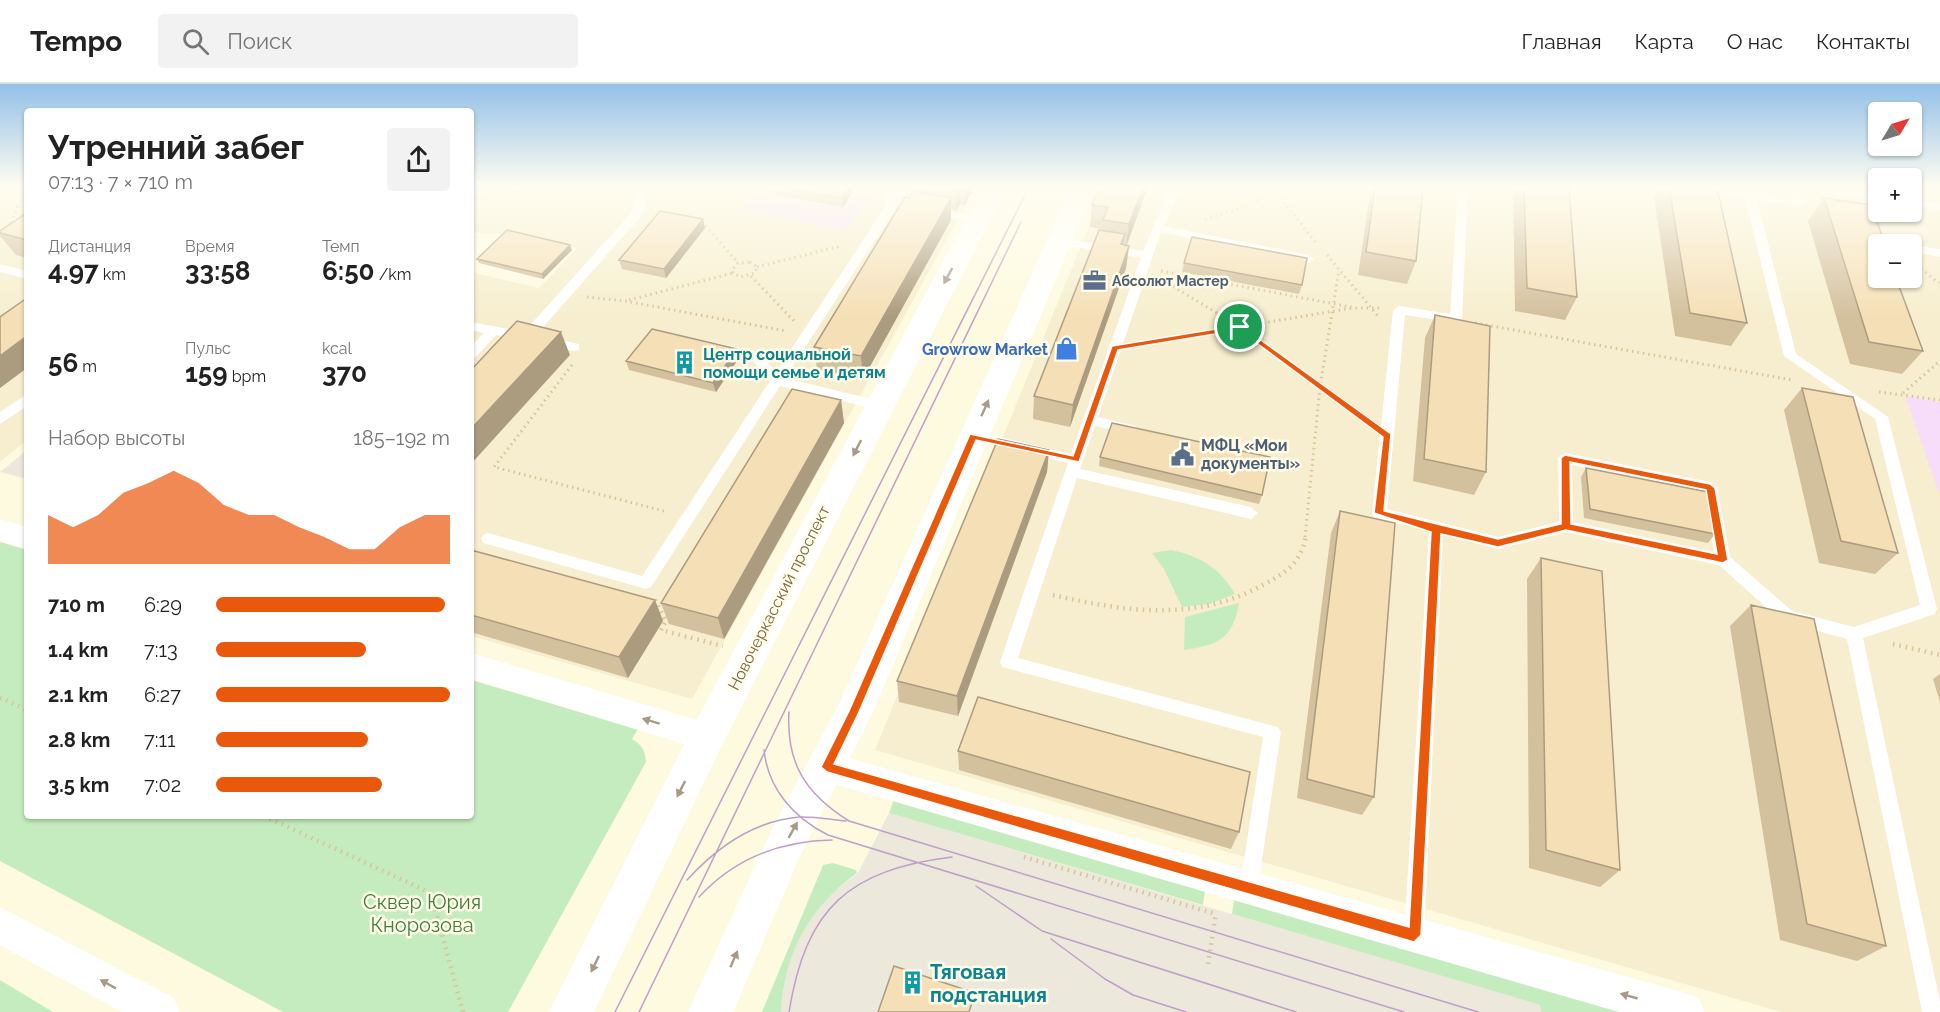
<!DOCTYPE html>
<html lang="ru">
<meta charset="utf-8">
<style>
:root{--surface:#fff;--page:#f2f2f2;--text:#222;--muted:#767676;--line:#e0e0e0;--accent:#ea580c}
body{margin:0;font-family:Raleway,sans-serif;background:var(--page);color:var(--text);height:100vh;display:flex;flex-direction:column;font-size:22px;white-space:nowrap}
*{box-sizing:border-box;margin:0}
p{font-size:20px;color:var(--muted)}
.icon{flex:none;width:33px;height:33px;fill:none;stroke:currentColor;stroke-width:2;stroke-linecap:round;stroke-linejoin:round}
.map{position:relative;flex:1;overflow:hidden}
.panel{position:absolute;left:24px;top:24px;width:450px;height:711px;display:flex;flex-direction:column;background:var(--surface);border-radius:6px;box-shadow:0 2px 4px #0004}
.panel>*{flex:none}
.needle{width:39px;rotate:52deg}
.buttons{position:absolute;left:1868px;top:18px;display:grid;gap:12px}
.buttons a{display:grid;place-items:center;width:54px;height:54px;border-radius:6px;background:var(--surface);box-shadow:0 2px 4px #0004;font-size:30px}
.pin{position:absolute;display:grid;place-items:center;width:51px;height:51px;color:#fff;margin:-26px;border:3px solid #fff;border-radius:50%;box-shadow:0 2px 6px #0007}
.round{display:grid;place-items:center;flex:none;width:63px;height:63px;border-radius:6px;background:var(--page)}
.overview{display:flex;align-items:center;justify-content:space-between;height:102px;padding:0 24px}
h1{font-size:33px;font-weight:700;line-height:45px}
.figures{display:grid;grid-template-columns:repeat(3,1fr);gap:9px;height:102px;padding:6px 24px}
.figures div{display:grid;align-content:center}
.figures b{font-size:26px;font-weight:700}
.figures small{font-size:16px;font-weight:400}
.figures p{font-size:16px}
.chart{height:168px;padding:12px 24px}
.chart p{display:flex;justify-content:space-between}
.chart svg{width:100%;height:108px;margin-top:6px;fill:var(--accent);opacity:.7}
ul{padding:0 24px;list-style:none;font-size:20px}
li{display:grid;grid-template-columns:96px 72px 1fr;align-items:center;height:45px}
li i{height:15px;border-radius:8px;background:var(--accent)}
header{display:flex;align-items:center;gap:36px;box-sizing:border-box;height:84px;padding:0 30px;background:var(--surface);border-bottom:2px solid var(--line)}
header strong{font-size:28px}
nav{display:flex;gap:33px;margin-inline-start:auto;font-size:21px}
.search{width:420px;height:54px;background:var(--page);display:flex;align-items:center;gap:15px;box-sizing:border-box;padding:0 21px;border-radius:6px;color:var(--muted);font-size:22px}
.map>svg:first-child{display:block}
</style>
<header>
<strong>Tempo</strong>
<div class="search"><svg class="icon" aria-label="search" viewBox="0 0 24 24"><circle cx="10" cy="10" r="6"/><path d="M15 15l6 6"/></svg>Поиск</div>
<nav><a>Главная</a><a>Карта</a><a>О нас</a><a>Контакты</a></nav>
</header>
<div class="map">
<svg width="1940" height="928" viewBox="0 0 1940 928">
<rect width="100%" height="100%" fill="#fefae0"/>
<path fill="#f6eece" fill-rule="evenodd" d="M0,103H27V356L0,378Z
M471,103H976L692,615L471,552V188L539,204L577,164L509,149L488,150L471,148Z
M1105,103H1878V128H1911V103H1940V928H1782L875,666ZM1878,160H1911V194H1878Z"/>
<path fill="#ece8dc" d="M27,366V395L0,388Z
M889,729L1540,921L1541,928H781L783,904L788,878L799,853L813,831L831,810L858,789Z"/>
<path fill="#f7ddfa" d="M758,103H876L847,146L741,126Z
M1905,312L1940,318V412Z"/>
<path fill="#c5ecbe" d="M0,458L27,466V732H471V596L638,645L632,655C642,661 645,666 646,678L508,928H283L0,777Z
M1171,466C1200,472 1220,484 1235,510L1209,520L1182,523L1164,485L1152,469Z
M1239,519C1233,555 1218,561 1184,566L1185,533Z
M896,710L1206,800L1203,821L889,729Z
M833,779L856,786L857,789C809,824 784,869 781,928H762L823,781Z
M1235,809L1643,928H1541L1540,921L1232,830Z
M0,896L53,928H0Z"/>
<g fill="none" stroke-linecap="round" stroke-linejoin="round">
<path stroke="#dac399" stroke-width="3" stroke-dasharray="1.5 4" stroke-linecap="butt" d="M1268,103L1275,107L1316,159
M471,116L538,103
M1205,135L1243,124L1282,103
M700,141L706,142L738,179
M9,144L25,103
M1881,155L1890,160
M1327,171L1378,232
M750,178L757,183L755,189L740,193L733,189L732,186L738,179Z
M757,183L841,162
M1921,185L1939,199
M1161,187L1356,224H1381
M751,192L794,237
M1159,194L1240,243L1367,338
M587,213L625,217L786,247
M629,216L733,189
M1475,239L1792,296
M1138,260L1352,224
M572,281L494,383L668,428
M1879,308L1940,316
M1903,309L1940,277
M1305,453L1320,303L1339,186"/>
<path stroke="#dac399" stroke-width="4.5" stroke-dasharray="1.5 5" stroke-linecap="butt" d="M1053,511C1126,528 1195,538 1263,501C1288,487 1300,480 1306,452
M655,516L666,537L661,546L723,562
M1893,560L1940,571
M0,614L27,626
M264,732L431,809L463,928
M1024,773L1216,830
M1208,880L1216,829"/>
<path fill="#fff" fill-rule="evenodd" d="M636,103H646L644,129L536,251L579,260V266L574,267L496,251L476,273L471,274V262L484,249L471,246V238L524,248L632,128Z
M880,103H890L893,109L897,103H907L900,118L978,133L984,136L978,139L896,124L785,294L884,318L886,321L884,324L879,326L780,302L651,503L646,505L483,459L481,455L483,451L488,449L642,492L770,297L751,275L713,266L712,263L718,259L760,269L776,288L887,120Z
M1171,103H1181L1164,142L1308,171L1314,175L1308,179L1161,148L1098,333L1136,342L1138,345L1131,350L1095,342L1080,385L1251,423L1258,429L1251,435L1077,394L1018,574L1278,643L1281,648L1258,803L1256,809L1249,812L1242,809L1240,803L1263,653L1002,583L1000,578L1068,379L973,357L966,352L973,347L1071,370L1141,174L1059,160L1053,157L1059,154L1143,167Z
M1458,103H1468L1462,235L1456,239L1405,231L1387,425L1498,453L1559,438L1558,374L1565,369L1710,398L1717,403L1730,473L1792,527L1854,543L1920,521L1875,335L1784,272L1745,114L1699,106L1694,103H1719L1791,115L1788,103H1798L1804,119L1802,121L1757,116L1796,270L1888,333L1937,525L1935,530L1863,554L1940,918V928H1922L1847,555L1781,537L1719,481L1566,448L1498,465L1443,451L1424,851L1421,858L1414,861L1407,858L1404,851L1429,447L1374,433L1372,429L1393,226L1399,222L1450,230ZM1572,381L1704,407L1714,468L1573,438Z
M1808,103H1834L1878,110V116L1813,106Z
M1911,115L1940,120V126L1911,121Z
M1911,161L1940,165V173L1911,167Z
M0,180L27,187V195L0,188Z
M27,310V322L0,340V328Z"/>
<path fill="#fff" fill-rule="evenodd" d="M0,435L27,443V465L0,457Z
M471,569L707,639L719,643L723,653L719,663L707,667L471,595Z
M827,668L1685,909L1699,914L1704,928H1619L827,698L815,694L810,683L815,672Z
M0,823L174,914L179,928H122L0,861Z"/>
<path fill="#fff" fill-rule="evenodd" d="M983,103H1007L720,665L594,928H549L694,641Z
M1071,103H1095L873,628L799,774L733,928H688L771,747L839,620Z"/>
<path stroke="#bf9fc7" stroke-width="1.5" d="M789,628C786,680 806,710 849,737L1478,928
M764,666C768,705 794,734 828,751L1404,928
M687,796C717,763 753,737 799,733C815,732 831,736 846,737
M976,802L1042,847L1296,928
M699,813C735,774 779,757 832,756
M1051,855L1105,895L1133,911L1186,928
M615,928L1029,103
M639,928L1021,138
M789,928C806,824 848,786 952,773"/>
</g>
<path fill="#d3c09d" d="M770,103H856L843,123L771,110Z
M919,103H974L965,121L960,120L956,127L951,125V136L863,295L817,285L814,263L909,114L919,108Z
M1099,103H1148L1127,161L1129,162L1126,184L1070,343L1033,335L1034,312L1102,147V145L1090,143L1092,121Z
M1371,103H1423L1416,177L1407,200L1358,191Z
M1513,103H1569L1577,213L1565,236L1515,227Z
M1660,103H1717L1747,239L1731,262L1675,252L1654,113Z
M1824,114L1923,267L1902,290L1850,280L1808,137Z
M27,129V174L16,171L0,152V147Z
M703,135L705,144L666,194L622,185L619,176Z
M572,166L543,195L479,179L477,175Z
M1184,179L1302,201L1299,210L1182,188Z
M1435,231L1486,388L1474,411L1413,397L1425,254Z
M739,274L716,308L629,286L626,277Z
M1802,304L1898,469L1875,490L1819,479L1784,326Z
M841,316L844,339L724,555L669,540L661,519Z
M1049,366L1047,388L958,632L899,618L897,597Z
M1100,373L1262,411L1259,420L1099,382Z
M1586,384L1715,450L1708,459L1584,434L1581,393Z
M1340,427L1374,713L1362,731L1297,714L1331,449Z
M471,466L655,516L663,537L628,594L471,548Z
M1541,474L1620,786L1600,803L1529,784L1527,495Z
M1751,521L1886,862L1857,877L1780,856L1730,542Z
M1940,590V618L1933,595Z
M958,667L1239,748L1231,765L959,686Z"/>
<path fill="#ac9c7f" d="M849,103H856L843,123L842,114Z
M957,103H960V120L956,127Z
M965,103H974L965,121Z
M1143,103H1148L1126,162L1129,140Z
M951,114V136L863,295L861,272Z
M703,135L705,144L666,194L664,185Z
M570,161L572,166L543,195L542,190Z
M1129,162L1126,184L1070,343L1073,321Z
M561,248L570,271L471,380V345Z
M24,254L27,258V284L0,304V272Z
M737,265L739,274L716,308L713,299Z
M841,316L844,339L724,555L718,534Z
M1049,366L1047,388L958,632L957,612Z
M655,516L663,537L628,594L619,573Z"/>
<path fill="#f5dfb6" stroke="#ac9c7f" stroke-width="1.5" d="M780,103H849L842,114Z
M1099,103H1143L1129,140L1103,136L1108,123L1092,121Z
M1375,103H1423L1416,177L1366,168Z
M1524,103H1569L1577,213L1527,204Z
M1669,103H1717L1747,239L1690,229Z
M913,107L951,114L861,272L814,263L905,113L909,114Z
M1824,114L1871,121L1885,160H1878V194H1896L1923,267L1869,258Z
M660,127L703,135L664,185L619,176Z
M27,129V156L0,149V147Z
M507,146L570,161L542,190L477,175Z
M1099,146L1125,150L1121,160L1129,162L1073,321L1034,312Z
M1192,153L1307,174L1302,201L1184,179Z
M27,214V255L24,254L0,272V233Z
M1435,231L1490,242L1486,388L1424,375Z
M517,237L561,248L471,345V286Z
M652,245L737,265L713,299L626,277Z
M1802,304L1853,313L1898,469L1841,457Z
M792,305L841,316L718,534L661,519Z
M1112,339L1270,373L1262,411L1100,373Z
M998,355L1049,366L957,612L897,597Z
M1586,384L1708,408L1715,450L1590,425Z
M1340,427L1395,439L1374,713L1307,695Z
M471,466L655,516L619,573L471,531Z
M1541,474L1602,487L1620,786L1546,766Z
M1751,521L1814,535L1886,862L1807,840Z
M978,613L1250,688L1239,748L958,667Z
M894,882L975,909L969,928H878Z"/>
<defs><path id="oneway-solid" d="M-6-.8H1V-3.2L6.5 0L1 3.2V.8H-6Z" transform="scale(1.5)"/></defs>
<g fill="#a79a87">
<use href="#oneway-solid" transform="translate(948 192) rotate(118)"/>
<use href="#oneway-solid" transform="translate(985 324) rotate(-66)"/>
<use href="#oneway-solid" transform="translate(857 364) rotate(117)"/>
<use href="#oneway-solid" transform="translate(651 637) rotate(-163)"/>
<use href="#oneway-solid" transform="translate(681 705) rotate(117)"/>
<use href="#oneway-solid" transform="translate(793 746) rotate(-61)"/>
<use href="#oneway-solid" transform="translate(734 875) rotate(-66)"/>
<use href="#oneway-solid" transform="translate(595 880) rotate(116)"/>
<use href="#oneway-solid" transform="translate(108 900) rotate(-151)"/>
<use href="#oneway-solid" transform="translate(1629 912) rotate(-164)"/>
</g>
<linearGradient id="sky" x2="0" y2="1"><stop stop-color="#93c0e8"/><stop offset="0.44" stop-color="#fffdf1"/><stop offset="1" stop-color="#fffdf1" stop-opacity="0"/></linearGradient>
<rect width="1940" height="233" fill="url(#sky)"/>
<path fill="#ea580c" stroke="#fff" stroke-width="1.5" fill-rule="evenodd" d="M1240,241L1391,350L1384,427L1498,455L1561,440V374L1565,371L1710,400L1715,404L1728,476L1723,479L1566,446L1498,463L1441,450L1421,851L1414,858L827,688L821,683L849,627L970,350L1073,372L1112,262ZM1239,246L1383,353L1374,429L1431,448L1409,843L834,680L859,628L976,356L1079,378L1118,266ZM1570,378L1706,406L1717,470L1571,440Z"/>
<defs>
<symbol id="office-bare" viewBox="-9 -9 18 18"><path d="M-6-3h4V-5.5h4V-3h4V5H-6ZM-1-4.5V-3h2v-1.5ZM-6 0V1H6V0Z" fill="#5c6f8a" stroke="#fffce8" stroke-width="2.5" paint-order="stroke"/></symbol>
<symbol id="shop-bare" viewBox="-9 -9 18 18"><path d="M-5-2.5h2.3a2.7 3.5 0 0 1 5.4 0H5L5.5 6h-11ZM-1.5-2.5h3a1.5 2.3 0 0 0-3 0Z" fill="#3f7fe0" stroke="#fffce8" stroke-width="2.5" paint-order="stroke"/></symbol>
<symbol id="building-bare" viewBox="-9 -9 18 18"><path d="M-4-6H4V6H1V3H-1V6H-4ZM-2.5-4.3h1.7v1.8h-1.7ZM.8-4.3h1.7v1.8H.8ZM-2.5-1h1.7V.8h-1.7ZM.8-1h1.7V.8H.8Z" fill="#0f9aa8" stroke="#fffce8" stroke-width="2.5" paint-order="stroke"/></symbol>
<symbol id="civic-bare" viewBox="-9 -9 18 18"><path d="M-.6-6.5H3V-4.5H.6V-3L4-1V1h2V6H-6V1h2V-1L-.6-3ZM-1.2 2.5V6h2.4V2.5Z" fill="#5c6f8a" stroke="#fffce8" stroke-width="2.5" paint-order="stroke"/></symbol>
</defs>
<g fill-rule="evenodd">
<use href="#office-bare" x="1078" y="180" width="33" height="33"/>
<use href="#shop-bare" x="1050" y="248" width="33" height="33"/>
<use href="#building-bare" x="668" y="262" width="33" height="33"/>
<use href="#civic-bare" x="1166" y="354" width="33" height="33"/>
<use href="#building-bare" x="896" y="882" width="33" height="33"/>
</g>
<g text-anchor="middle" dominant-baseline="central" stroke-width="5" stroke-linejoin="round" paint-order="stroke">
<g font-size="14" font-weight="bold" fill="#4e5e75" stroke="#fffce8" text-anchor="start">
<text x="1112" y="197">Абсолют Мастер</text>
</g>
<g font-size="16" font-weight="bold" fill="#366cbe" stroke="#fffce8" text-anchor="end">
<text x="1048" y="265">Growrow Market</text>
</g>
<g font-size="16" font-weight="bold" fill="#0d838f" stroke="#fffce8" text-anchor="start">
<text x="703" y="270">Центр социальной<tspan x="703" dy="18">помощи семье и детям</tspan></text>
</g>
<g font-size="16" font-weight="bold" fill="#4e5e75" stroke="#fffce8" text-anchor="start">
<text x="1201" y="361">МФЦ «Мои<tspan x="1201" dy="18">документы»</tspan></text>
</g>
<g font-size="16" fill="#776346" stroke="#fffce8">
<text transform="translate(779 514) rotate(-63)">Новочеркасский проспект</text>
</g>
<g font-size="20" fill="#407e3d" stroke="#fffce8">
<text x="422" y="818">Сквер Юрия<tspan x="422" dy="23">Кнорозова</tspan></text>
</g>
<g font-size="20" font-weight="bold" fill="#0d838f" stroke="#fffce8" text-anchor="start">
<text x="930" y="888">Тяговая<tspan x="930" dy="23">подстанция</tspan></text>
</g>
</g>
</svg>
<div class="buttons">
<a><svg class="needle" viewBox="-14 -14 28 28"><path d="M0-13l5 13h-10z" fill="#e53935"/><path d="M0 13l5-13h-10z" fill="#767676"/></svg></a>
<a>+</a>
<a>−</a>
</div>
<div class="pin" style="left:1240px;top:243px;background:#1e9e55"><svg class="icon" aria-label="arrive" viewBox="0 0 24 24"><path d="M6 21V4h12l-3 4 3 4H6"/></svg></div>
<section class="panel">
<div class="overview"><div><h1>Утренний забег</h1><p>07:13 · 7 × 710 m</p></div><a class="round"><svg class="icon" aria-label="share" viewBox="0 0 24 24"><path d="M12 15V3M7 8l5-5 5 5M5 13v7h14v-7"/></svg></a></div>
<div class="figures">
<div><p>Дистанция</p><b>4.97<small> km</small></b></div>
<div><p>Время</p><b>33:58</b></div>
<div><p>Темп</p><b>6:50<small> /km</small></b></div>
</div>
<div class="figures">
<div><b>56<small> m</small></b></div>
<div><p>Пульс</p><b>159<small> bpm</small></b></div>
<div><p>kcal</p><b>370</b></div>
</div>
<div class="chart"><p><span>Набор высоты</span>185–192 m</p>
<svg viewBox="0 0 160 44" preserveAspectRatio="none"><path d="M0 44V24L10 29L20 24L30 15L40 11L50 6L60 11L70 20L80 24L90 24L100 29L110 33L120 38L130 38L140 29L150 24L160 24V44z"/></svg>
</div>
<ul>
<li><b>710 m</b>6:29<i style="width:98%"></i></li>
<li><b>1.4 km</b>7:13<i style="width:64%"></i></li>
<li><b>2.1 km</b>6:27<i style="width:100%"></i></li>
<li><b>2.8 km</b>7:11<i style="width:65%"></i></li>
<li><b>3.5 km</b>7:02<i style="width:71%"></i></li>
</ul>
</section>
</div>
